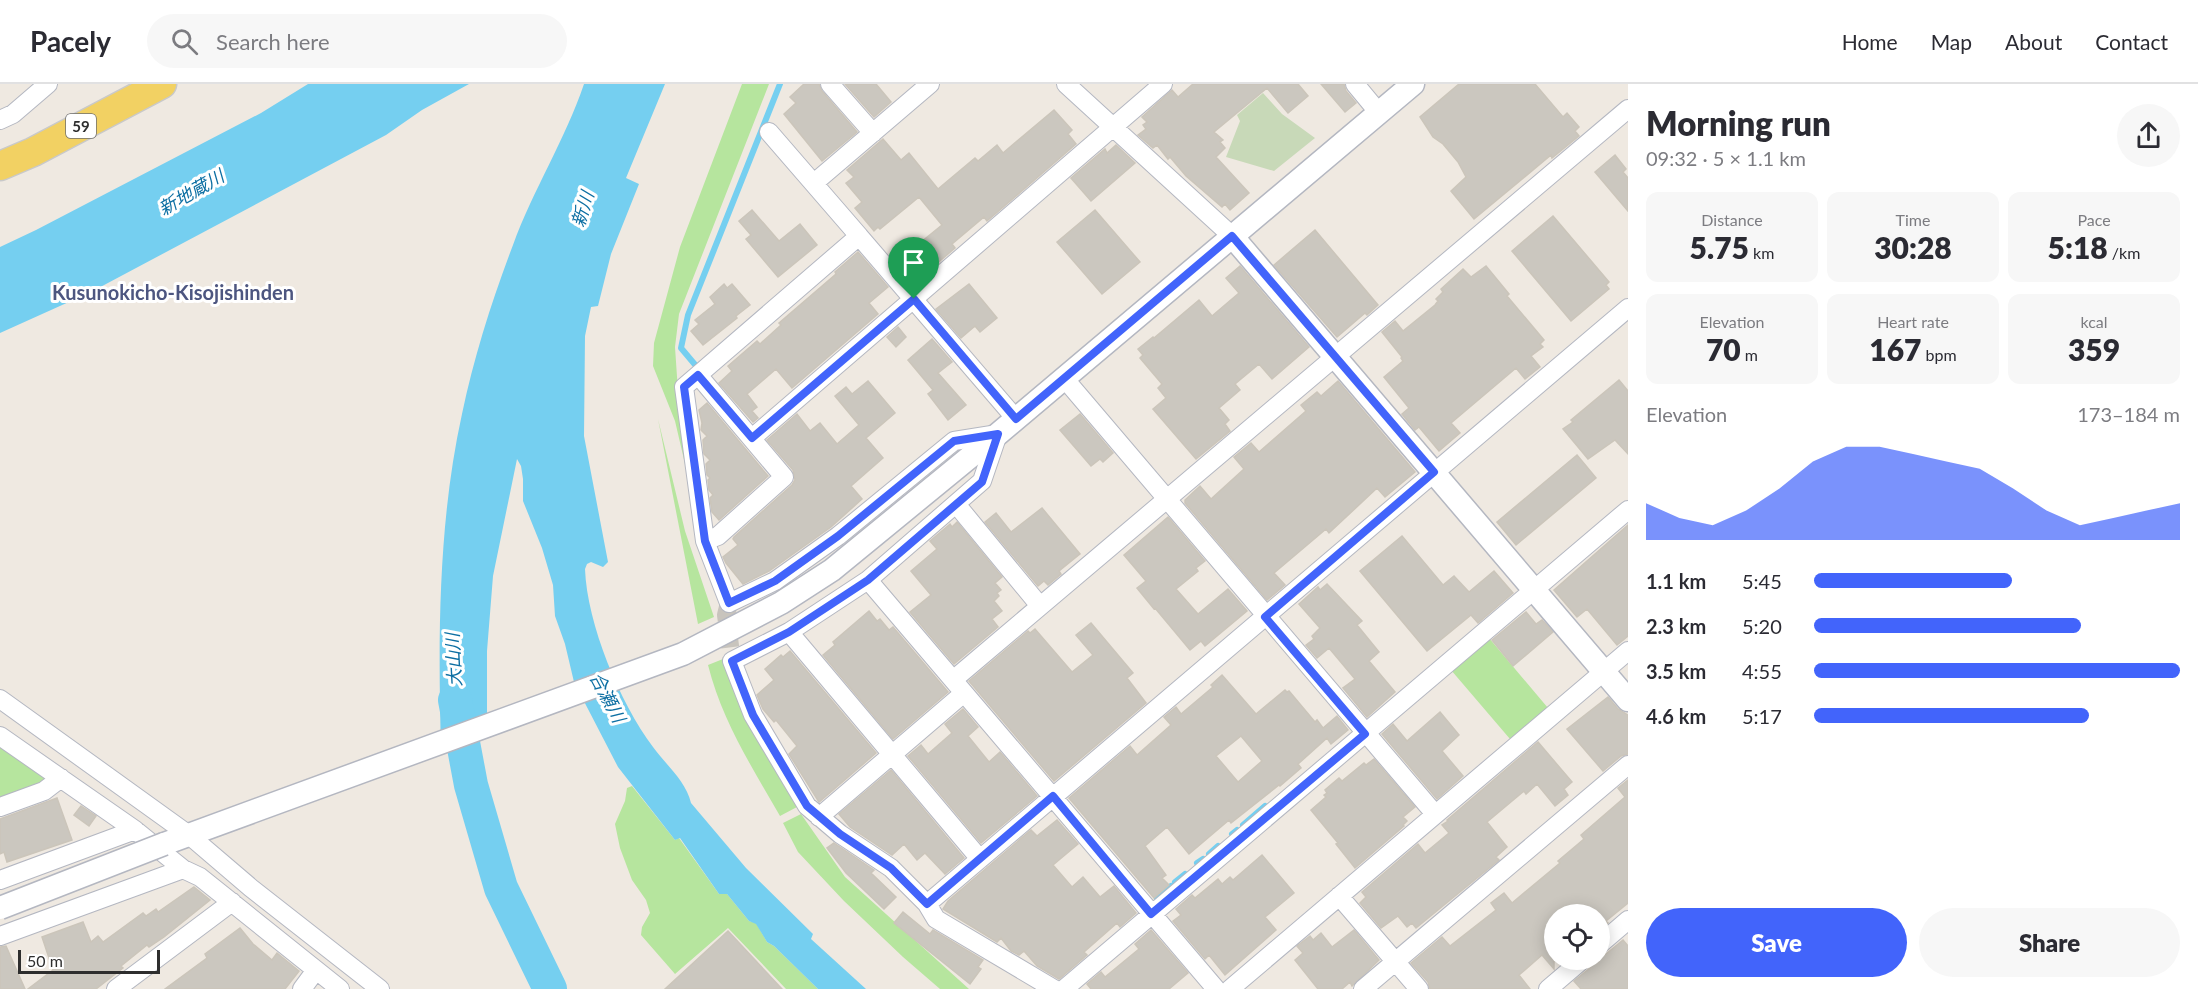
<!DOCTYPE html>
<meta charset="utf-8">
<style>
:root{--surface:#fff;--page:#f7f7f7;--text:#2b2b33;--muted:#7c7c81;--line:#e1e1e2;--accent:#4264fb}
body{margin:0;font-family:Lato,"Noto Sans JP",sans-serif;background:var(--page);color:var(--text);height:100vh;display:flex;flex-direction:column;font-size:22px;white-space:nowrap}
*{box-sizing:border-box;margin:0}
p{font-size:20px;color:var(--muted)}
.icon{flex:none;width:33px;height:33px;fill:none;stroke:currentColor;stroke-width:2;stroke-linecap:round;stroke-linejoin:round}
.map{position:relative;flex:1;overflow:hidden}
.drawer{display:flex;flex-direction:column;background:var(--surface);width:570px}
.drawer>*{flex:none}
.fabs{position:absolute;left:1544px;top:820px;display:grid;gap:12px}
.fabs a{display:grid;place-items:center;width:66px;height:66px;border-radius:50%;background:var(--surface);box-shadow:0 3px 15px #0003;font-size:30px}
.scale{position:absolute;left:18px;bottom:15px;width:142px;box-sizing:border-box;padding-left:6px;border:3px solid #2e2e2e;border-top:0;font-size:16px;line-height:21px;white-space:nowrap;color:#2e2e2e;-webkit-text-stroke:4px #fff;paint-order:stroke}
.pin{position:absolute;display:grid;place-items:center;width:51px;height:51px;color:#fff;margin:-62px -26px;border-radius:50% 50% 50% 0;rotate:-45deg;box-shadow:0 0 6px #0007}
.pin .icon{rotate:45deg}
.round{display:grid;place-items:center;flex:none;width:63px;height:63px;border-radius:32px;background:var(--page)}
.summary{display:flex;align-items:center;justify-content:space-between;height:102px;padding:0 18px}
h1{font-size:33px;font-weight:800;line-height:45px}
.figures{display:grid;grid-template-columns:repeat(3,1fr);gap:9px;height:102px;padding:6px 18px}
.figures div{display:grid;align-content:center;border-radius:12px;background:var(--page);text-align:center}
.figures b{font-size:30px;font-weight:800}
.figures small{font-size:16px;font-weight:400}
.figures p{font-size:16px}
.chart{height:168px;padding:12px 18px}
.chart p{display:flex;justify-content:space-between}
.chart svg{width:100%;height:108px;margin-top:6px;fill:var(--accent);opacity:.7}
.button{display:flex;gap:12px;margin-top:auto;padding:12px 18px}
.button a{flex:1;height:69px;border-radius:36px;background:var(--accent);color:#fff;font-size:24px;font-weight:800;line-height:69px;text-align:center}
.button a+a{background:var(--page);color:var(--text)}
ul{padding:0 18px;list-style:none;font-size:20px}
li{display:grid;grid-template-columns:96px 72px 1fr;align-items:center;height:45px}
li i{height:15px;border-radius:8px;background:var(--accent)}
header{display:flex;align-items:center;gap:36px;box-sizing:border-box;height:84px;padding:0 30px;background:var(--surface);border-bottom:2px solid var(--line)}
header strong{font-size:28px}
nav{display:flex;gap:33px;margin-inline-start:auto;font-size:21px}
.search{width:420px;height:54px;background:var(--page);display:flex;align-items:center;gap:15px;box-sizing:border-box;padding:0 21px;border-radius:33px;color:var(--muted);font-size:22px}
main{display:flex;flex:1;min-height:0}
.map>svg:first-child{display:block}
</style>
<header>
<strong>Pacely</strong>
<div class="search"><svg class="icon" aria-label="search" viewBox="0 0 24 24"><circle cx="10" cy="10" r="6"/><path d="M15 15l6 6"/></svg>Search here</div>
<nav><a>Home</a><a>Map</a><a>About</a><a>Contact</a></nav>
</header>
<main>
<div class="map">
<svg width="1628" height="905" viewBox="0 0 1628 905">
<rect width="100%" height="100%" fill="#efe9e1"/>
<path fill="#b6e59e" d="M742,0H769L679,230L675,263L680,337L696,427L675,337L653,282L654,259L680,163Z
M658,335L685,447L714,533L698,540Z
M1489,554L1548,624L1510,655L1451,586Z
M728,573L797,723L780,732C752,683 722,637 708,581Z
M0,658L45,690L43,701L0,717Z
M632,702L675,756L679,754L719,810H727L749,837L756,839L767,858L774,862L818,905H786L728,844L675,890L641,851L642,843L650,829L646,816L632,796L620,764L615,740L625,717L627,704Z
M801,730L845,793L969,905H940L903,873L844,817L798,768L783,739Z"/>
<path fill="#c8d9b8" d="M1263,9L1282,30L1315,54L1274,87L1226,73L1240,37L1237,31Z"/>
<path fill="#75cff0" d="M308,0H469L422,26L386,51L91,208L0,249V163L36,146L261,29Z
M584,0H665L626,94L639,100L611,170L598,222L591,223L585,252L584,352L608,478L603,483L591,478L587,480L585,485C587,540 620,619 653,663C666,681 686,697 691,719L746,784L813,850L811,855L866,905H818L774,862L767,858L756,840L749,837L727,810H719L680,754L675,756L618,683L574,598L565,560L555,532L553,501L542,464L523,417V395L521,382L517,375L493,492L487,567V651L441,664C438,554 438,439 462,330C474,273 492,216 513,161C533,106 565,56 584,0Z"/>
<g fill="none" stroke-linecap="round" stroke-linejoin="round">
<path stroke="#75cff0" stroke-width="6" d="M697,283L681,264L688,231L780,0
M1243,741L1265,722
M1232,750L1237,746
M1209,770L1218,762
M1197,779L1203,775
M1175,798L1185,790
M1157,814L1171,802"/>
<path stroke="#75cff0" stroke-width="34" d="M455,616L471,701L501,804L550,905"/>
</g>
<path fill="#cbc7bf" stroke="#cbc5ba" stroke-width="1.5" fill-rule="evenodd" d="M804,0H819L822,7L857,48L822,77L784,30L796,19L790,13Z
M845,0H876L891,18L874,33Z
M1193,0H1298L1308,12L1288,29L1267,4L1214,48L1223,56L1220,58L1225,64L1216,73L1249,109L1230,126L1225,120L1222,123L1186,92L1170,73L1168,75L1157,61L1153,64L1138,51L1146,45L1143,41L1147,38L1142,33L1172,6L1178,13Z
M1321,0H1344L1346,7L1356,19L1345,28Z
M1459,0H1535L1563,33L1567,29L1579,43L1575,47L1579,52L1552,74L1551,71L1474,135L1451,107L1466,93L1458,78L1443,60L1433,53L1420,33Z
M1054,26L1072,46L1068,50L1076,60L987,137L984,133L952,160L955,164L914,199L900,183L921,165L922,162L920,159L942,141L919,113L880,145L878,143L874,147L855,124L862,118L846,99L854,93L847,86L883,55L901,76L909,69L938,105L975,74L978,77L997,61L1003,69Z
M1116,61L1135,79L1091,117L1071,94L1105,65L1107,69Z
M1615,71L1626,85L1623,88L1628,94V127L1595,88Z
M752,126L779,157L800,140L817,161L778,193L746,155L751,151L739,137Z
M1095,126L1140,178L1102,210L1057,158Z
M1553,132L1609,198L1606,201L1609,205L1571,237L1512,167Z
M1315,146L1378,221L1367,231L1365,229L1337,253L1274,181Z
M858,168L888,203L869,219L878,230L792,304L776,285L747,310L757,323L752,327L758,334L753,338L719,299L732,287L728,282L757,257L760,260L781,241L779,239L836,190L835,188Z
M1240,182L1309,263L1272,295L1259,280L1235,300L1240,306L1219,324L1229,336L1225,340L1230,347L1196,375L1153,325L1166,314L1158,304L1162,300L1140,274L1143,271L1138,265L1153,253L1154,254L1199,216L1212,232L1239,209L1226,194Z
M1486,182L1509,210L1507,212L1544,256L1540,260L1543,263L1531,272L1540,283L1525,295L1516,284L1451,339L1460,349L1439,367L1419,343L1415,346L1402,330L1409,324L1384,293L1403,277L1401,274L1402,273L1382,248L1395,237L1403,247L1435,221L1438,217L1436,215L1443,208L1441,205L1463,185L1471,193Z
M724,200L727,204L732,200L750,221L736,232L737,234L703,261L691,247L699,240L695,236L715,220L710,213Z
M969,200L997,234L980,248L975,242L961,254L936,225Z
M898,243L906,253L896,263L887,253Z
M932,255L952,278L938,289L966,321L948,336L928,310L933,306L908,276Z
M1619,296L1628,307V370L1615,356L1588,375L1563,345L1573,338L1571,336Z
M868,297L895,329L866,354L883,374L851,402L862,415L831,443L769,487L743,500L726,479L723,473L738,461L733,455L734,453L792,401L795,396L793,386L767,356L797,330L810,347L820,339L837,360L859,341L835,312L846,303L852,310Z
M1338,297L1415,388L1385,413L1377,404L1329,449L1326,445L1274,489L1285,501L1267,516L1185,419V416L1200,402L1211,415L1244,385L1234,373L1251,359L1259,368L1306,327L1301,321L1317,308L1321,312Z
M707,319L768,392L719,436L712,428L710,414L713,411L709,406L708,396L710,394L707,391L706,380L710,376L704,370L703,356L707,352L701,346L702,339L699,326Z
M1080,330L1113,369L1103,378L1100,375L1091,382L1060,346Z
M1577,371L1596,394L1516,461L1497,438Z
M1042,424L1080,470L1059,487L1061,490L1048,501L1044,497L1038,502L985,438L996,429L1011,448Z
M1168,433L1205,477L1196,484L1198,487L1176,505L1198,530L1228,505L1247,527L1205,562L1201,557L1190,566L1155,524L1154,525L1137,504L1146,497L1124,471Z
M957,438L1002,493L995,499L1001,506L997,509L999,512L994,517L1002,527L992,535L998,543L954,580L910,528L931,511L911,487L937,465L930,457L950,440L952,443Z
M1628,441V552L1617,561L1587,525L1577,533L1554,506Z
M1402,452L1443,501L1454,492L1469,508L1494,487L1513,509L1478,539L1471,531L1427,567L1360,487Z
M1327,500L1362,537L1357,541L1379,568L1369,577L1395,608L1367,633L1343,604L1355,595L1329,564L1317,574L1306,561L1314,555L1312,552L1320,544L1299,520L1318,503L1320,506Z
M869,527L877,537L880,535L889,546L893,543L948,608L893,655L823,571L835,561L833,558Z
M1526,528L1536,540L1542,536L1553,548L1513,582L1492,556Z
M1091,539L1133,589L1127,594L1146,619L1054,697L969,597L1028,547L1030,549L1035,545L1072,588L1093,571L1076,551Z
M790,567L876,669L819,718L789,670L797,662L776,636L774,638L763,625L757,611L774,596L765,585L781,571L783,573Z
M1222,591L1256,630L1285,606L1287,608L1289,607L1315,638L1317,636L1323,644L1337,632L1348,646L1331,660L1327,654L1298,680L1301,684L1280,702L1279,701L1231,739L1229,736L1189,770L1167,743L1145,762L1166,791L1162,794L1169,801L1154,814L1069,714L1130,662L1137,671L1171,641L1164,633L1176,623L1181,630L1213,603L1211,601ZM1241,652L1262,677L1238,698L1216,672Z
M1608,613L1618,625L1628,631V670L1621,672L1603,687L1567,645Z
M963,625L978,643L968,652L989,678L1000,668L1037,712L981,759L908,672L921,661L928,670L952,649L945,640Z
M1440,628L1459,651L1442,667L1463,692L1437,715L1382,650L1393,640L1407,657Z
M1538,658L1572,698L1564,705L1568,711L1555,722L1537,700L1526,710L1524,707L1487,738L1507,763L1496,773L1499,776L1416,844L1412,839L1407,843L1398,832L1381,844L1360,819L1366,813L1362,808L1418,760L1425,769L1449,749L1442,741L1448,737L1447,736Z
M1374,675L1415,723L1403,733L1407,737L1403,741L1404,742L1355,784L1336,760L1338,759L1311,726L1326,713L1324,711L1327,709L1325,706L1339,694L1342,697L1364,679L1366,681Z
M891,686L964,774L945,790L925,769L917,776L904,760L892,771L850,743L839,730Z
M1628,696V819L1606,837L1608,839L1599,846V831H1554V885L1542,871L1519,891L1530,905H1430L1428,898L1411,879L1442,853L1450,862L1496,826L1491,819L1504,809L1512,819L1560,779L1558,777L1584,755L1581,751L1625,713L1618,704Z
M57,714L72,756L7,778L4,768L0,770V735Z
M81,722L96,732L89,742L74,731Z
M1057,736L1078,760L1053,781L1072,803L1083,793L1100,813L1114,802L1136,829L1120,843L1117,839L1084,868L1087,871L1059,895L1037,882L1024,867L1019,871L1011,867L1001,854L997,858L943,825L948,817L1031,746L1037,752Z
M834,759L874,786L871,789L896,813L884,825L846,789L827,764Z
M1262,771L1294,809L1265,833L1276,846L1225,891L1209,871L1205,875L1173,837L1181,831L1176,825L1192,811L1195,814L1218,795L1222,800L1230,793L1233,796Z
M194,803L210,816L164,853L149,863L147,861L121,882L123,884L96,905H28L53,886L42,853L83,838L91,858L98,852L103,858L143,829L146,832L156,825L158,828Z
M903,828L930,850L933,846L983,876L978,883L981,885L970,900L894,839Z
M240,844L253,860L272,876L277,869L299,887L285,905H165L207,874L205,870Z
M1151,846L1188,889L1169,905H1091L1087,900L1101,888L1105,893L1139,865L1135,860Z
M1354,846L1379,876L1352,902L1350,898L1342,905H1318L1295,876L1303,869L1297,862L1310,852L1313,856L1321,849L1332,863Z
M728,847L782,905H665Z
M1623,856L1628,862V905H1581L1574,897L1590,884L1593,876H1599V872L1606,870Z
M6,862L25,905H0V863Z"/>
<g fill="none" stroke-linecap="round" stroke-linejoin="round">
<path stroke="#c8c4bd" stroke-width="18" stroke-dasharray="18 9" stroke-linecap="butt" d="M729,519L726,531L732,577"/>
<defs>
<path id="minor" d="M830,0L873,49
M1066,0L1232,152
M1355,0L1379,29
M0,36L13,30L48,0
M814,99L930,0
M859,152L1016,335
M698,291L684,303L705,457L729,519L775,497L838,452L954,357L998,350L982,397L868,496L789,548L732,577L753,631L807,722L840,750L891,784L927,820L936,835L1054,905
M1064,294L1435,730
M752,354L1163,0
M956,420L1040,522
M705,457L718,452L784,393L698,291L859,152L769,48
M868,496L1216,905
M789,548L980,775
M953,596L1628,25
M0,615L189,751L251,804L380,905
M0,652L135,746L183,785L200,793L340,905
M0,723L44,707L61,694
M819,733L964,609
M0,796L135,746
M1339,812L1419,905
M927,820L1628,224
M0,852L183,785
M1599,861L1628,836
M116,905L232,818
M302,905L316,886
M1064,905L1628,426
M1230,905L1628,567
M1363,905L1628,681
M1548,905L1582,876"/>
<path id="tertiary" d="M1232,152L1628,616
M164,760L683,570L781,519L832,486L998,350L1413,0"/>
<path id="primary" d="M0,82L33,68L162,0"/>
</defs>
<use href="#minor" stroke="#b4b7c1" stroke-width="20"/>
<use href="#tertiary" stroke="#b4b7c1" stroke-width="25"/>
<use href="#primary" stroke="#c9c9c9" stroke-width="31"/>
<use href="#minor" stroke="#fff" stroke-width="18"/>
<use href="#tertiary" stroke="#fff" stroke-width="22"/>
<use href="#primary" stroke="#f2d163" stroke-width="28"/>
<defs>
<path id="tertiary-bridge" d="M0,824L164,760"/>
</defs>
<use href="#tertiary-bridge" stroke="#b4b7c1" stroke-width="25" stroke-linecap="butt"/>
<use href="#tertiary-bridge" stroke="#fff" stroke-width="22"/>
</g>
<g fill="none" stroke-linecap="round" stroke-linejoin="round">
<defs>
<path id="route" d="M1232,152L1434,388L1265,533L1365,650L1151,830L1053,712L927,820L891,784L840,750L807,722L753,631L732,577L789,548L868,496L982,398L998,350L954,357L838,452L775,497L729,519L705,457L684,303L698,291L752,354L914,215L1016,335Z"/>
</defs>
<use href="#route" stroke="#fff" stroke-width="12"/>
<use href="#route" stroke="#4264fb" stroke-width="8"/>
</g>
<g text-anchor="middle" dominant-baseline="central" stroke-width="6" stroke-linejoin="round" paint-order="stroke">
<rect fill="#fff" stroke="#6d6d6d" stroke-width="1.5" x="66" y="30" width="30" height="24" rx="4.5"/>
<g font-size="15" font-weight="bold" fill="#2e2e2e">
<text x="81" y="42">59</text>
</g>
<g font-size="18" font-style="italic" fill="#0d6fa3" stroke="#fff">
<text transform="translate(191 108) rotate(-30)">新地蔵川</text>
<text transform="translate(582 125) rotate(-73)">新川</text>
<text transform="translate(453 576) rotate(-93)">大山川</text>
<text transform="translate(608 613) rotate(62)">合瀬川</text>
</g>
<g font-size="20" font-weight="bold" fill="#4d5680" stroke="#fff">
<text x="173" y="208">Kusunokicho-Kisojishinden</text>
</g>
</g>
</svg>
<div class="fabs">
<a><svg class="icon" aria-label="locate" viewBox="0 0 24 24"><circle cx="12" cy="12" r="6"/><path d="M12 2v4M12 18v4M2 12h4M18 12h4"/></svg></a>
</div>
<div class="scale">50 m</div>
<div class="pin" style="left:914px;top:215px;background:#1e9e55"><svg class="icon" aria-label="arrive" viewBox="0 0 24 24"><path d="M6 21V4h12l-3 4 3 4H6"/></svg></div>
</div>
<section class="drawer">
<div class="summary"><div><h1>Morning run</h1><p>09:32 · 5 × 1.1 km</p></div><a class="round"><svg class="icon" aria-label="share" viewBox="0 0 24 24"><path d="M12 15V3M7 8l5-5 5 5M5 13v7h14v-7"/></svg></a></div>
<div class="figures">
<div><p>Distance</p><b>5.75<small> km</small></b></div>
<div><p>Time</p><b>30:28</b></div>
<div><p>Pace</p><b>5:18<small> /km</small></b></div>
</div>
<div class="figures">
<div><p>Elevation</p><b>70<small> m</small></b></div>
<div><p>Heart rate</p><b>167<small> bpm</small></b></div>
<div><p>kcal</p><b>359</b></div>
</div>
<div class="chart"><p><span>Elevation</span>173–184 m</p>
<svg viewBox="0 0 160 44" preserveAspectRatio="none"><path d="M0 44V29L10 35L20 38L30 32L40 23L50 12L60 6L70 6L80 9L90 12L100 15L110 23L120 32L130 38L140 35L150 32L160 29V44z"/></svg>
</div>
<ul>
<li><b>1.1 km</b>5:45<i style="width:54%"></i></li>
<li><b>2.3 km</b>5:20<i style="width:73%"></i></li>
<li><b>3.5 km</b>4:55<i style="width:100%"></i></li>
<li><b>4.6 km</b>5:17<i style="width:75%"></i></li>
</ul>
<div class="button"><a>Save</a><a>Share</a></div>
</section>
</main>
